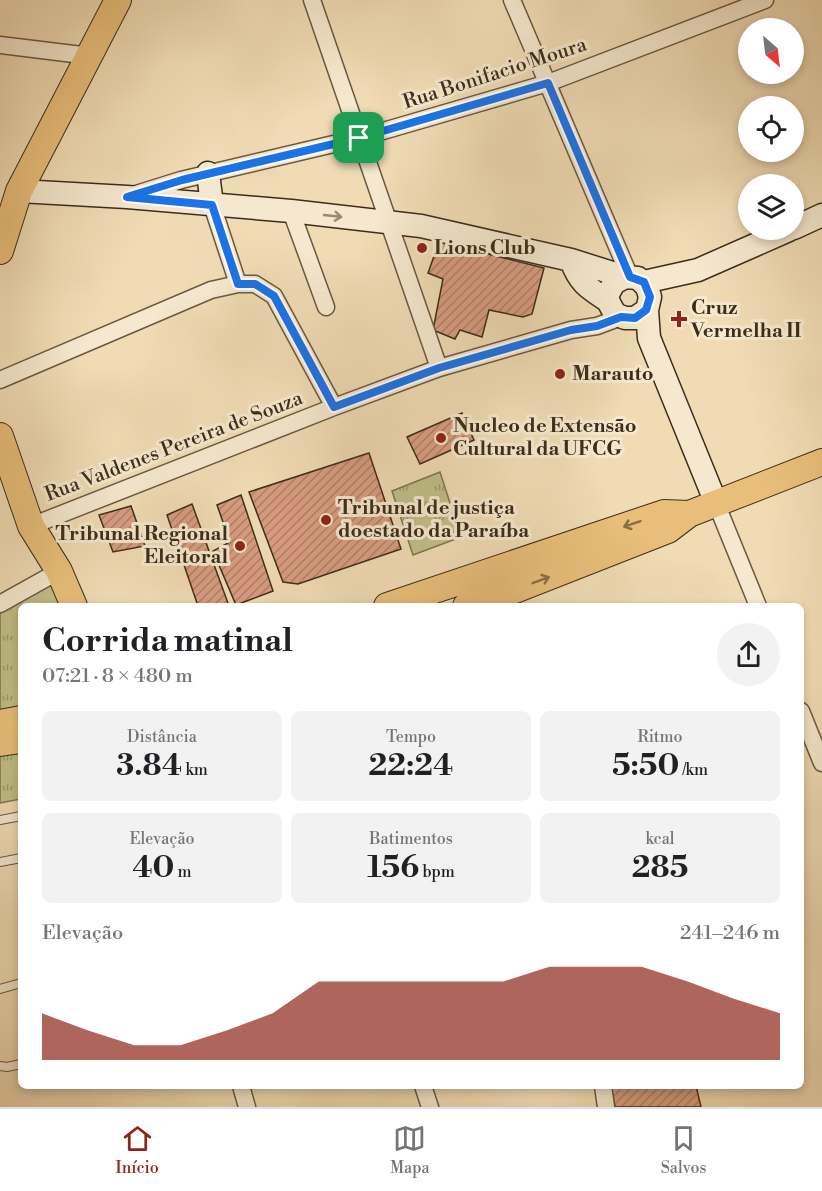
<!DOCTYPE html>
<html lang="pt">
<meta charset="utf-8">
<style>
:root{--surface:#fff;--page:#f2f2f2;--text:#202124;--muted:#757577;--line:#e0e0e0;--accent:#8f2418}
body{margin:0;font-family:"Libre Bodoni",serif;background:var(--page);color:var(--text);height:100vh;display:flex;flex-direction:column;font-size:22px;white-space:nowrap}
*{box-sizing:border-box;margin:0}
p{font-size:20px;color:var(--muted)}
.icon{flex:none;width:33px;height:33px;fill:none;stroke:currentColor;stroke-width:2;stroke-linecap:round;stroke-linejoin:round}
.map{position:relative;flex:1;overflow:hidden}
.side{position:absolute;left:18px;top:603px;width:786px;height:486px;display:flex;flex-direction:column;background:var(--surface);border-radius:9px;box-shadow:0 3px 9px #0003}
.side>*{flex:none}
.needle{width:39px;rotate:152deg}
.fabs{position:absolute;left:738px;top:18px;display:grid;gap:12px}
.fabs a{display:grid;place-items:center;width:66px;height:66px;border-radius:50%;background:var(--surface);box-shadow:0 3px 9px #0003;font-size:30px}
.pin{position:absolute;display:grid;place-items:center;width:51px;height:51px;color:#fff;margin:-26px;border-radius:12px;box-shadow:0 3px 9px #0006}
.round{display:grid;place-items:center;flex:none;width:63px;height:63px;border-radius:32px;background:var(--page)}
.head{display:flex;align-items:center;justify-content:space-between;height:102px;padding:0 24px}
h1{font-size:33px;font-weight:700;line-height:45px}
.figures{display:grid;grid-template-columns:repeat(3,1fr);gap:9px;height:102px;padding:6px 24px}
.figures div{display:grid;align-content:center;border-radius:9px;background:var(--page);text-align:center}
.figures b{font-size:30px;font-weight:700}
.figures small{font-size:16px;font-weight:400}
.figures p{font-size:16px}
.chart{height:168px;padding:12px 24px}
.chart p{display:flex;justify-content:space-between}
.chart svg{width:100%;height:108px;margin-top:6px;fill:var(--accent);opacity:.7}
.tab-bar{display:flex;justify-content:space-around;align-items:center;height:84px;border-top:2px solid var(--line);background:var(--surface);font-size:16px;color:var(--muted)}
.tab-bar a{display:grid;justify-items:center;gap:3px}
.tab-bar .current{color:var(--accent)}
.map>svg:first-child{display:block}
</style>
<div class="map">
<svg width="822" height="1107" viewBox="0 0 822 1107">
<defs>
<pattern id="park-tufts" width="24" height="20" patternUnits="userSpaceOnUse" patternTransform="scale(1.5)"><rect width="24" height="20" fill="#c1be88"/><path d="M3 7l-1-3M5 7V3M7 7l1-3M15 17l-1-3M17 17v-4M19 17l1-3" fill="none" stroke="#9e9b6e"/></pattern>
<pattern id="building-hatch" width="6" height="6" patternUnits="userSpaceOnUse" patternTransform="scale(1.5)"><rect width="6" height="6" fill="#d89c80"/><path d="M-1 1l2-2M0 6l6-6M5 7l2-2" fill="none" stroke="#b08068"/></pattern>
</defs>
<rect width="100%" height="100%" fill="#f0dbb4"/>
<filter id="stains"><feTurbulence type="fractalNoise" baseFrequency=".00333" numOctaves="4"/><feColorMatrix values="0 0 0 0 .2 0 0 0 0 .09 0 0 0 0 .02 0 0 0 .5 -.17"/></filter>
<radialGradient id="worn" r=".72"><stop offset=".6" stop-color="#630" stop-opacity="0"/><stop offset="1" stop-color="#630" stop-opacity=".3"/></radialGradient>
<path fill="url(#park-tufts)" stroke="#7e7651" stroke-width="1.5" d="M440,472L461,537L413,555L392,491Z
M50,579L61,606H21V707L0,710V610Z
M21,749V799L0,803V753Z"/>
<path fill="url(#building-hatch)" stroke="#3c2d1a" stroke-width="1.5" d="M439,242L544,268L532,314L523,317L489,310L482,337L460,330L455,339L433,330L443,279L428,273Z
M462,413L474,440L420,464L407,437Z
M369,453L401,549L298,584L283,582L249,492Z
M241,495L273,591L236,605L213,551L230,542L217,505Z
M192,504L229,606H198L167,515Z
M131,506L145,546L113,552L99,515Z
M611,1086H696L701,1107H615Z"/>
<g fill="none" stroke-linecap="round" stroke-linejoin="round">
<defs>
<path id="service" d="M0,820L21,816
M0,862L21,858
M0,989L21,983
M0,1066L7,1067L21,1064"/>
<path id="minor" d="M312,0L439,368
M512,0L630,277
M0,45L90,56
M133,195L181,180L359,138L548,83L765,0
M212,205L238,284
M291,211L326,307
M0,380L211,290L238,284H255L274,296L334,407
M716,503L758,606
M31,526L334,407L439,368L571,330L597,326L621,317
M0,604L59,571
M801,711L822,763
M241,1086L247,1107
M423,1086L430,1107
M603,1086L606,1107"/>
<path id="secondary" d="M208,173L212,205
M19,191L127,197L291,211L421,226L571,260L625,277L638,278L647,287L650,297L647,310L635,318H625L615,314L608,301V294L614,283L625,277
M794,228L822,215
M571,260C579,283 588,288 608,301
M644,282L698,270L789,230
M647,310L649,338L716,503"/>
<path id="primary" d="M0,251L19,191L118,0
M0,436L31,526L59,571L74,606
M387,606L664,513L689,514
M466,606L515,590L668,530L689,514L822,462
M0,723L21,719
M0,743L21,740"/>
</defs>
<use href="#service" stroke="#695840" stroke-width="10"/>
<use href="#minor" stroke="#695840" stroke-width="19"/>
<use href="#secondary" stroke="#3c2d1a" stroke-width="25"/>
<use href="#primary" stroke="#3c2d1a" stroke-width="28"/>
<use href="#service" stroke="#f5e8ce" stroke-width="8"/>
<use href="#minor" stroke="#f5e8ce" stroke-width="16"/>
<use href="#secondary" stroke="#f5e8ce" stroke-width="22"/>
<use href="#primary" stroke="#e8be7a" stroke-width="26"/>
</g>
<defs><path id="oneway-shaft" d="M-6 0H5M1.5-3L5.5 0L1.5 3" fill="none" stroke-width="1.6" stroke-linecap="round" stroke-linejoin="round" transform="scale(1.5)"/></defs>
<use stroke="#988a74" href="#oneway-shaft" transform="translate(333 216) rotate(6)"/>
<g stroke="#896e45">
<use href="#oneway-shaft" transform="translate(632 524) rotate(161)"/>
<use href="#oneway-shaft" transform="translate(541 580) rotate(-21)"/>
</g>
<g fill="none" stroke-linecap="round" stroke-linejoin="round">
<defs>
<path id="route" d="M548,83L630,277L644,282L650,297L646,310L635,318L621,317L597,326L571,330L439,368L334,407L274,296L255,284H238L212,205L127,197L182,180L359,138Z"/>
</defs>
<use href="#route" stroke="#fff" stroke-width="12"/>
<use href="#route" stroke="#1a73e8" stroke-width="8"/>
</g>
<g fill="#8f2418" stroke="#f5e8ce" stroke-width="2">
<circle cx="422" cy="248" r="6"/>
<path d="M676 310h6v6h6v6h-6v6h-6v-6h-6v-6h6z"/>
<circle cx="560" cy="374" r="6"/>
<circle cx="441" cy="438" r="6"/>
<circle cx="326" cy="520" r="6"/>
<circle cx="240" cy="546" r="6"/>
</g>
<g text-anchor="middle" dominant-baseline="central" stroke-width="6" stroke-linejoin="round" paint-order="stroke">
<g font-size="20" fill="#3c2d1a" stroke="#f5e8ce">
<text transform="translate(495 74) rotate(-18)">Rua Bonifacio Moura</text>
<text transform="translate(174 447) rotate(-21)">Rua Valdenes Pereira de Souza</text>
</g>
<g font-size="20" font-weight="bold" fill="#3c2d1a" stroke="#f5e8ce" text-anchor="start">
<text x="434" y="248">Lions Club</text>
<text x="691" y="308">Cruz<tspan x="691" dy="23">Vermelha II</tspan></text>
<text x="572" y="374">Marauto</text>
<text x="453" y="426">Nucleo de Extensão<tspan x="453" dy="23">Cultural da UFCG</tspan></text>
<text x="338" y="508">Tribunal de justiça<tspan x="338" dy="23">doestado da Paraíba</tspan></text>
<text x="228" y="534" text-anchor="end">Tribunal Regional<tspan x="228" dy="23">Eleitoral</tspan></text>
</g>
</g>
<rect width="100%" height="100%" filter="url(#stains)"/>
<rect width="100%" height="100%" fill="url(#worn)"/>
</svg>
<div class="fabs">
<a><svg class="needle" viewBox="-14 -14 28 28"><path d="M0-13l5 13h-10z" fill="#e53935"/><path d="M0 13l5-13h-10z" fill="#757577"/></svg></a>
<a><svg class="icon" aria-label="locate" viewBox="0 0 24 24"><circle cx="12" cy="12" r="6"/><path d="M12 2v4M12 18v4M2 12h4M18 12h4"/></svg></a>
<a><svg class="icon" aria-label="layers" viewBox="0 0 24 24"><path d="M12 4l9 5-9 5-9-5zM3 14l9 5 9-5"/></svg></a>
</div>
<div class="pin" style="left:359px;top:138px;background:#1e9e55"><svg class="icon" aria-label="arrive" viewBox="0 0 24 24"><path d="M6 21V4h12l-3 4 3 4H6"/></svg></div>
<section class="side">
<div class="head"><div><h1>Corrida matinal</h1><p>07:21 · 8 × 480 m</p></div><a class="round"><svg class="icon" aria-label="share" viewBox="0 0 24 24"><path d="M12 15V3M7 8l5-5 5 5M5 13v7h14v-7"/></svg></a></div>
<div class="figures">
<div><p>Distância</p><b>3.84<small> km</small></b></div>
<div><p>Tempo</p><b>22:24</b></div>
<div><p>Ritmo</p><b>5:50<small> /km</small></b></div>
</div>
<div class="figures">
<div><p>Elevação</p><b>40<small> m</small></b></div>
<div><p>Batimentos</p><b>156<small> bpm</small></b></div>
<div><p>kcal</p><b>285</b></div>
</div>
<div class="chart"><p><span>Elevação</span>241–246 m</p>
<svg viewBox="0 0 160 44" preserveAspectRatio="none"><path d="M0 44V25L10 32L20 38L30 38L40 32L50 25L60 12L70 12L80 12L90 12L100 12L110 6L120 6L130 6L140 12L150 19L160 25V44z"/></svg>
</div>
</section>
</div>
<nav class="tab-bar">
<a class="current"><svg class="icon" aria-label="home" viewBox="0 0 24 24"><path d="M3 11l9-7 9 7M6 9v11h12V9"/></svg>Início</a>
<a><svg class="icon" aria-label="map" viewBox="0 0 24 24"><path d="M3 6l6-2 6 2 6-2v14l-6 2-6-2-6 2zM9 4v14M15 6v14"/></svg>Mapa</a>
<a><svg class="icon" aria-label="saved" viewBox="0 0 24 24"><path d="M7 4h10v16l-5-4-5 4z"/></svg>Salvos</a>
</nav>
